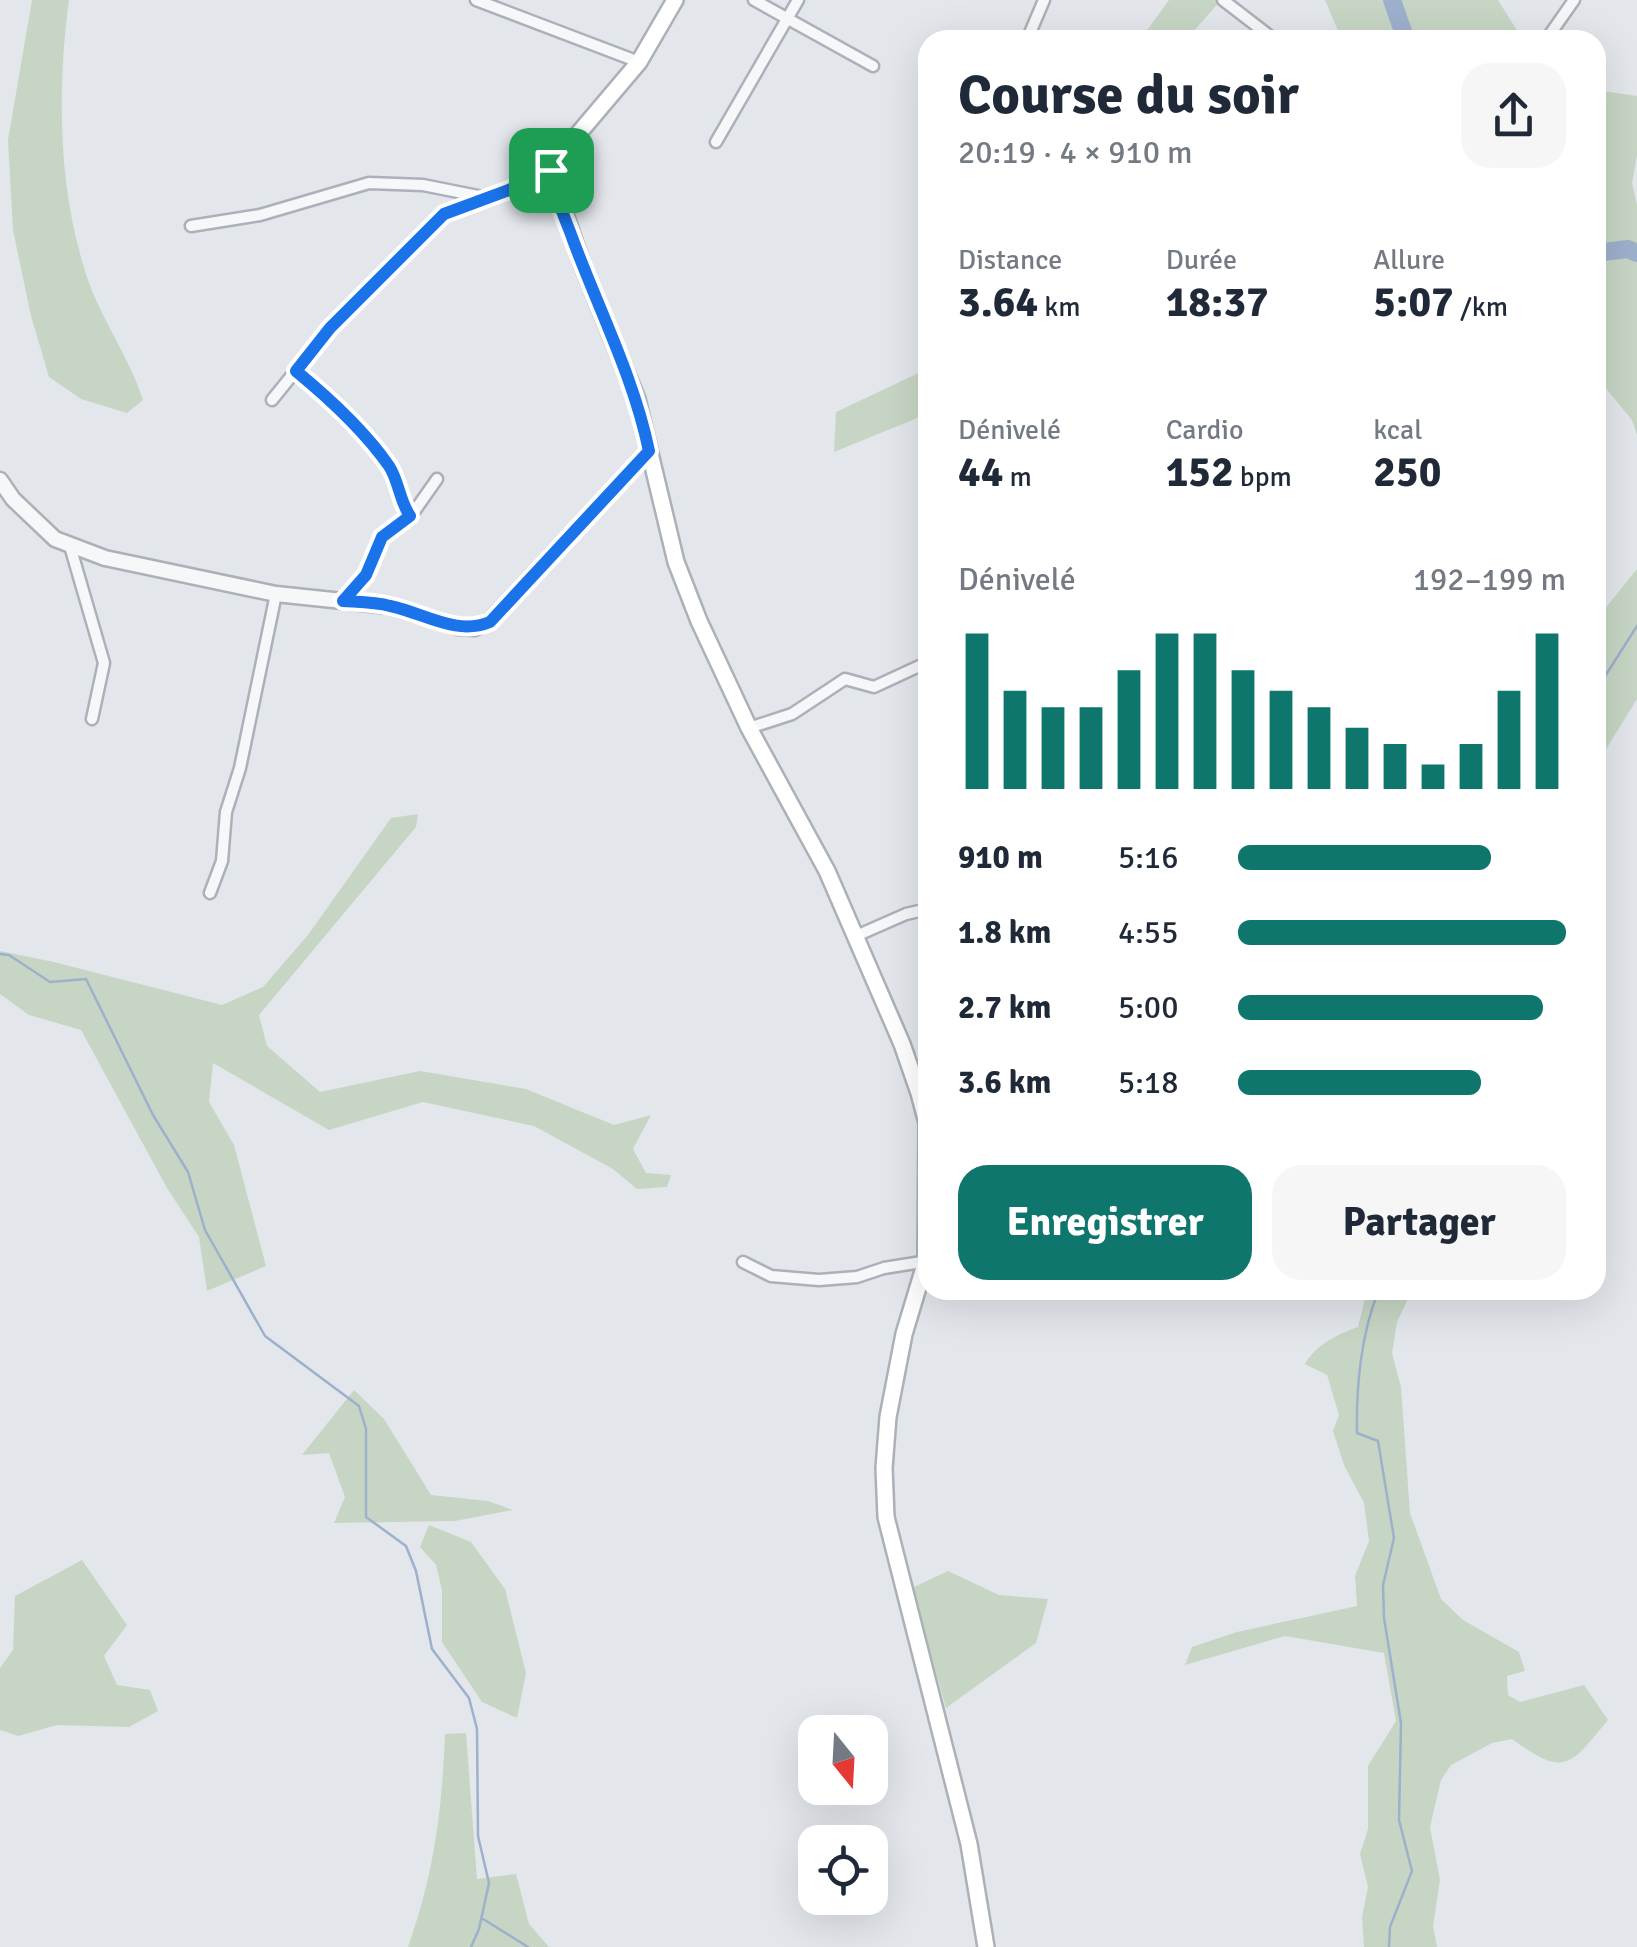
<!DOCTYPE html>
<html lang="fr">
<meta charset="utf-8">
<style>
:root{--surface:#fff;--page:#f6f6f7;--text:#1f2937;--muted:#747a83;--accent:#0f766e}
body{margin:0;font-family:Signika,sans-serif;background:var(--page);color:var(--text);height:100vh;display:flex;flex-direction:column;font-size:38px;white-space:nowrap}
*{box-sizing:border-box;margin:0}
p{font-size:32px;color:var(--muted)}
.icon{flex:none;width:55px;height:55px;fill:none;stroke:currentColor;stroke-width:2;stroke-linecap:round;stroke-linejoin:round}
.map{position:relative;flex:1;overflow:hidden}
.drawer{position:absolute;left:918px;top:30px;width:688px;height:1270px;display:flex;flex-direction:column;background:var(--surface);border-radius:30px;box-shadow:0 10px 40px #0002}
.drawer>*{flex:none}
.needle{width:65px;rotate:162deg}
.controls{position:absolute;left:798px;top:1715px;display:grid;gap:20px}
.controls a{display:grid;place-items:center;width:90px;height:90px;border-radius:20px;background:var(--surface);box-shadow:0 10px 40px #0002;font-size:50px}
.pin{position:absolute;display:grid;place-items:center;width:85px;height:85px;color:#fff;margin:-42px;border-radius:20px;box-shadow:0 5px 15px #0006}
.round{display:grid;place-items:center;flex:none;width:105px;height:105px;border-radius:30px;background:var(--page)}
.headline{display:flex;align-items:center;justify-content:space-between;height:170px;padding:0 40px}
h1{font-size:55px;font-weight:700;line-height:75px}
.stats{display:grid;grid-template-columns:repeat(3,1fr);gap:15px;height:170px;padding:10px 40px}
.stats div{display:grid;align-content:center}
.stats b{font-size:42px;font-weight:700}
.stats small{font-size:28px;font-weight:400}
.stats p{font-size:28px}
.chart{height:280px;padding:20px 40px}
.chart p{display:flex;justify-content:space-between}
.chart svg{width:100%;height:180px;margin-top:10px;stroke:var(--accent);stroke-width:6}
.action{display:flex;gap:20px;margin-top:auto;padding:20px 40px}
.action a{flex:1;height:115px;border-radius:30px;background:var(--accent);color:#fff;font-size:40px;font-weight:700;line-height:115px;text-align:center}
.action a+a{background:var(--page);color:var(--text)}
ul{padding:0 40px;list-style:none;font-size:32px}
li{display:grid;grid-template-columns:160px 120px 1fr;align-items:center;height:75px}
li i{height:25px;border-radius:12px;background:var(--accent)}
.map>svg:first-child{display:block}
</style>
<div class="map">
<svg width="1637" height="1947" viewBox="0 0 1637 1947">
<rect width="100%" height="100%" fill="#e3e6eb"/>
<path fill="#c7d6c4" d="M32,0H69C57,90 58,187 86,274C100,318 129,356 143,400L127,413L81,399L49,377L31,316L13,230L8,140Z
M1169,0H1221L1186,40H1140Z
M1325,0H1498L1523,40H1342Z
M1595,90L1637,96V155L1632,183L1637,205V435L1632,420L1595,375Z
M927,369V414L834,452L836,412Z
M1637,569V699L1595,767V621Z
M418,814L416,827L259,1015L267,1046L320,1092L420,1071L526,1089L614,1125L651,1115L633,1149L646,1173L671,1175L667,1187L637,1189L613,1169L534,1126L423,1102L329,1130L213,1063L209,1102L234,1145L266,1266L207,1291L199,1237L167,1188L81,1030L29,1015L0,994V951L54,962L222,1005L263,987L308,935L391,818Z
M1367,1290H1412L1397,1322L1392,1353L1401,1387L1410,1513L1441,1599L1463,1620L1519,1652L1525,1671L1507,1676L1508,1695L1520,1702L1584,1685L1608,1720C1570,1766 1565,1778 1512,1739L1492,1743L1451,1765L1441,1780L1430,1827L1440,1880L1433,1926L1437,1947H1364L1362,1917L1368,1887L1360,1854L1368,1829V1766L1396,1721L1384,1653L1285,1636L1185,1665L1192,1647L1237,1632L1357,1606L1355,1576L1369,1541L1364,1503L1344,1465L1333,1431L1339,1415L1327,1375L1305,1364C1315,1345 1338,1334 1358,1327Z
M354,1390L384,1419L431,1495L488,1501L513,1510L455,1521L334,1523L345,1497L329,1453L302,1455Z
M429,1525L471,1542L505,1589L526,1673L517,1718L482,1702L442,1642V1590L436,1565L420,1547Z
M82,1560L127,1625L104,1656L117,1685L150,1690L158,1711L129,1727L57,1725L18,1736L0,1730V1668L13,1650L15,1596Z
M948,1571L999,1595L1048,1599L1036,1643L946,1708L912,1588Z
M466,1733L477,1879L516,1874L529,1924L549,1947H408C434,1874 442,1811 445,1734Z"/>
<g fill="none" stroke-linecap="round" stroke-linejoin="round">
<path stroke="#9db0cc" stroke-width="2.5" d="M1595,692L1637,626
M0,954L9,955L50,982L86,979L153,1115L188,1172L205,1230L265,1336L359,1406L366,1429V1517L406,1546L416,1571L432,1649L469,1698L477,1729L478,1836L489,1883L479,1929L471,1947
M1379,1290C1361,1332 1356,1388 1357,1433L1378,1441L1394,1538L1383,1585L1384,1618L1401,1723L1399,1820L1412,1871L1390,1927L1389,1947
M483,1919L528,1947"/>
<path stroke="#9db0cc" stroke-width="18" d="M1392,0L1406,40
M1595,253L1628,249L1637,253"/>
<defs>
<path id="minor" d="M476,0L639,62
M754,0L873,66
M1223,0L1275,40
M1027,40L1044,0
M1546,40L1574,0
M716,142L798,0
M191,226L260,215L369,183L423,185L483,197L509,189L551,166
M295,371C330,399 363,430 388,466C399,481 399,500 411,516
M272,400L330,328L444,214L482,197
M70,546L104,663L92,719
M343,601L365,575L382,537L411,516L437,479
M749,728L792,714L845,679L874,687L928,662
M210,893L222,861L226,812L240,768L276,594
M856,936L906,914L928,909
M743,1262L771,1276L819,1280L857,1277L884,1268L928,1261"/>
<path id="tertiary" d="M0,480L13,499L55,539L105,558L276,594L390,606L458,627L475,628L490,621L649,451"/>
<path id="secondary" d="M675,0L639,62L551,166L552,176L582,264L637,399L676,562L699,621L749,728L827,871L902,1044L919,1093L927,1123L926,1261L904,1334L888,1417L884,1468L886,1517L969,1844L986,1947"/>
</defs>
<use href="#minor" stroke="#acb0b9" stroke-width="15"/>
<use href="#tertiary" stroke="#acb0b9" stroke-width="19"/>
<use href="#secondary" stroke="#acb0b9" stroke-width="20"/>
<use href="#minor" stroke="#f6f7f9" stroke-width="10"/>
<use href="#tertiary" stroke="#f6f7f9" stroke-width="14"/>
<use href="#secondary" stroke="#fff" stroke-width="15"/>
</g>
<g fill="none" stroke-linecap="round" stroke-linejoin="round">
<defs>
<path id="route" d="M552,166C551,190 565,217 573,240C599,310 634,378 649,451L490,622C456,636 424,613 390,606C375,602 358,602 343,601L366,575L382,537L410,516C399,500 399,481 389,466C364,430 330,399 296,371L330,328L444,214L509,190Z"/>
</defs>
<use href="#route" stroke="#fff" stroke-width="20"/>
<use href="#route" stroke="#1a73e8" stroke-width="12"/>
</g>
</svg>
<div class="controls">
<a><svg class="needle" viewBox="-14 -14 28 28"><path d="M0-13l5 13h-10z" fill="#e53935"/><path d="M0 13l5-13h-10z" fill="#747a83"/></svg></a>
<a><svg class="icon" aria-label="locate" viewBox="0 0 24 24"><circle cx="12" cy="12" r="6"/><path d="M12 2v4M12 18v4M2 12h4M18 12h4"/></svg></a>
</div>
<div class="pin" style="left:551px;top:170px;background:#1e9e55"><svg class="icon" aria-label="arrive" viewBox="0 0 24 24"><path d="M6 21V4h12l-3 4 3 4H6"/></svg></div>
<section class="drawer">
<div class="headline"><div><h1>Course du soir</h1><p>20:19 · 4 × 910 m</p></div><a class="round"><svg class="icon" aria-label="share" viewBox="0 0 24 24"><path d="M12 15V3M7 8l5-5 5 5M5 13v7h14v-7"/></svg></a></div>
<div class="stats">
<div><p>Distance</p><b>3.64<small> km</small></b></div>
<div><p>Durée</p><b>18:37</b></div>
<div><p>Allure</p><b>5:07<small> /km</small></b></div>
</div>
<div class="stats">
<div><p>Dénivelé</p><b>44<small> m</small></b></div>
<div><p>Cardio</p><b>152<small> bpm</small></b></div>
<div><p>kcal</p><b>250</b></div>
</div>
<div class="chart"><p><span>Dénivelé</span>192–199 m</p>
<svg viewBox="0 0 160 44" preserveAspectRatio="none"><path d="M5 44V6M15 44V20M25 44V24M35 44V24M45 44V15M55 44V6M65 44V6M75 44V15M85 44V20M95 44V24M105 44V29M115 44V33M125 44V38M135 44V33M145 44V20M155 44V6"/></svg>
</div>
<ul>
<li><b>910 m</b>5:16<i style="width:77%"></i></li>
<li><b>1.8 km</b>4:55<i style="width:100%"></i></li>
<li><b>2.7 km</b>5:00<i style="width:93%"></i></li>
<li><b>3.6 km</b>5:18<i style="width:74%"></i></li>
</ul>
<div class="action"><a>Enregistrer</a><a>Partager</a></div>
</section>
</div>
